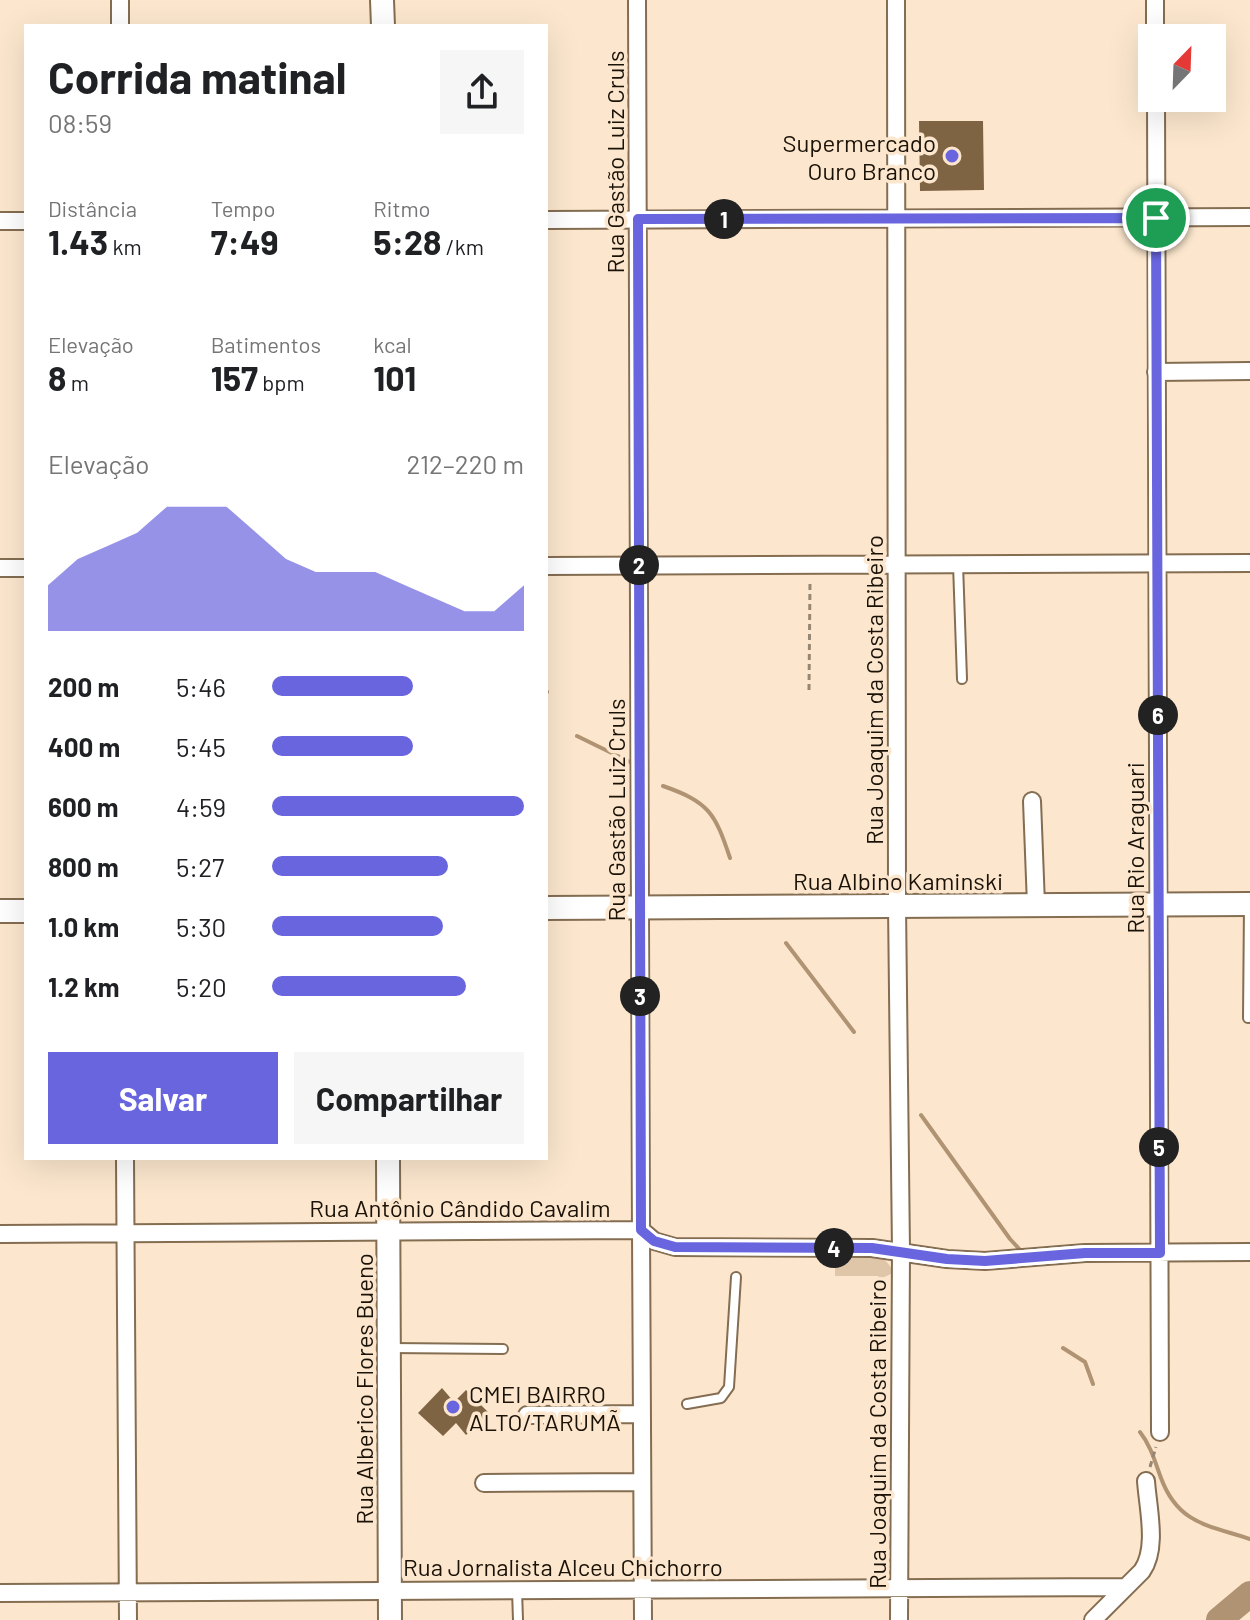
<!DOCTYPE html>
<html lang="pt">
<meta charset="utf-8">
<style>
:root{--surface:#fff;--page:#f6f6f6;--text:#202124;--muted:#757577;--accent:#6965df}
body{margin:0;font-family:Barlow,sans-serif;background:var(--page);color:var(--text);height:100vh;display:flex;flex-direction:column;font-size:30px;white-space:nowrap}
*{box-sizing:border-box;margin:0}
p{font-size:26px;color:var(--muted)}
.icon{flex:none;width:44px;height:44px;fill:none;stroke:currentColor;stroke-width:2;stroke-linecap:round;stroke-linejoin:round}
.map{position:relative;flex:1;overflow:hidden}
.side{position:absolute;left:24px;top:24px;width:524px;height:1136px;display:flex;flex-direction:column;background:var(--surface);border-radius:0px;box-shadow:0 8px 32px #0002}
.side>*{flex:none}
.needle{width:52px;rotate:23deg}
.controls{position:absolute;left:1138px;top:24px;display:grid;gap:16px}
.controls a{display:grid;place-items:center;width:88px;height:88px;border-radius:0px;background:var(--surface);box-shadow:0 8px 32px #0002;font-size:40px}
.pin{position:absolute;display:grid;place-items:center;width:68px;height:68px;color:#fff;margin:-34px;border:4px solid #fff;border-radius:50%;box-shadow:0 2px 8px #0007}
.km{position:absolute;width:40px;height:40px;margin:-20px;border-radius:50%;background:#222;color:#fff;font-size:22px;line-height:40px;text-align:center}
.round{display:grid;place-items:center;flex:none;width:84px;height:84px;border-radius:0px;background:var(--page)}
.headline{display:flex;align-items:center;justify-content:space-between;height:136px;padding:0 24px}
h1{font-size:44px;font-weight:700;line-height:60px}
.metrics{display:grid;grid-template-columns:repeat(3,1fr);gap:12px;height:136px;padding:8px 24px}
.metrics div{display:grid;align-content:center}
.metrics b{font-size:34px;font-weight:700}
.metrics small{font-size:22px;font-weight:400}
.metrics p{font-size:22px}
.chart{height:224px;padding:16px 24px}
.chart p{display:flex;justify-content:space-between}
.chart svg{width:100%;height:144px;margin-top:8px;fill:var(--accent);opacity:.7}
.action{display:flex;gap:16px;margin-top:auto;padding:16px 24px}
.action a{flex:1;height:92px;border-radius:0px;background:var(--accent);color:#fff;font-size:32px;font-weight:700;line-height:92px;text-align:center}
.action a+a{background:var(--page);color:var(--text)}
ul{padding:0 24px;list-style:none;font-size:26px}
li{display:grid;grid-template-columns:128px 96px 1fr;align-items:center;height:60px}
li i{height:20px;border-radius:10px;background:var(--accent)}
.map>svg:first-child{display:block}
</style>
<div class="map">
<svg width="1250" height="1620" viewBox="0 0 1250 1620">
<rect width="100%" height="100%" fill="#fce7ce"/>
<path fill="#e0c6a9" d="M835,1255C858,1255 885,1248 893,1273L880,1279L878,1276H835Z"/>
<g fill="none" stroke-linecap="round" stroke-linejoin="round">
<path stroke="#b09372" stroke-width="4" d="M546,690L547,692
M577,736L630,762
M663,786C709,802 715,813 730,858
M786,943L854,1032
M921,1115L1010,1239L1022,1252
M1063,1348L1085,1362L1093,1384
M1140,1432C1151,1446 1155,1462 1161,1478C1178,1524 1208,1525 1250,1539"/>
<path stroke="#b09372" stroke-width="26" d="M1219,1620L1250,1594"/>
</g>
<path fill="#7f6444" d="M919,121H983L984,190L920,191Z
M442,1388L454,1402L466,1390L489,1413L466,1435L456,1423L443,1436L418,1413Z"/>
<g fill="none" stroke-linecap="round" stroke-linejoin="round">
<defs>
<path id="lane" d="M958,564L962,679
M1248,1018L1249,905
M390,1348L503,1349
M687,1404L721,1398L729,1387L736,1277
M517,1590L518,1620"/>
<path id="street" d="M120,0V26
M637,0L641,1230L643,1620
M896,0L897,906L901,1251L899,1620
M1155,0V38
M1156,98L1160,1432
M546,220L1250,217
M0,221H26
M1156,372L1250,371
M546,566L1250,563
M0,568H26
M1032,801L1036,905
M125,1158L128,1620
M0,1234L641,1230L654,1241L675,1247L872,1248L947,1259L985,1261L1085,1253L1250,1252
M527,1415L642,1414
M484,1483L642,1482
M0,1593L1126,1587
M1093,1620L1142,1571C1158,1548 1148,1509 1146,1481"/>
<path id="secondary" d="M382,0L383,26
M546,908L1250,904
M0,911H26
M388,1158L390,1620"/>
</defs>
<use href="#lane" stroke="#846d51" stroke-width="12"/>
<use href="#street" stroke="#846d51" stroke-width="20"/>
<use href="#secondary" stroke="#846d51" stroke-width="26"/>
<path stroke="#968774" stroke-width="3" stroke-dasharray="6 4" stroke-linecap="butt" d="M809,690L810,581
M1150,1467L1156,1447"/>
<use href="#lane" stroke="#fff" stroke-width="8"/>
<use href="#street" stroke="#fff" stroke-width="16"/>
<use href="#secondary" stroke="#fff" stroke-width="22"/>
</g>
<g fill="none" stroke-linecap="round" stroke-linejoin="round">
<defs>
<path id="route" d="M1156,218L1160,1253H1085L985,1261L947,1259L872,1248L675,1247L654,1241L641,1230L638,219Z"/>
</defs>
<use href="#route" stroke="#fff" stroke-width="16"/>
<use href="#route" stroke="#6965df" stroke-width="10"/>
</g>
<g fill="#6965df" stroke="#fce7ce" stroke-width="3">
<circle cx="952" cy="156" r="8"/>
<circle cx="453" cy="1407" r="8"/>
</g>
<g text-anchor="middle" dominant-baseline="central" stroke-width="7" stroke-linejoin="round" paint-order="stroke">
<g font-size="24" fill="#1a1107" stroke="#fce7ce" text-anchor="end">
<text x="936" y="142">Supermercado<tspan x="936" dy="28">Ouro Branco</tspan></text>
<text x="469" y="1393" text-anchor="start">CMEI BAIRRO<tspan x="469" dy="28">ALTO/TARUMÃ</tspan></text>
</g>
<g font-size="24" fill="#1a1107" stroke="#fce7ce">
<text transform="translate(614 162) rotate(-90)">Rua Gastão Luiz Cruls</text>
<text transform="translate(873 690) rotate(-90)">Rua Joaquim da Costa Ribeiro</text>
<text transform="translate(615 810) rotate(-90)">Rua Gastão Luiz Cruls</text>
<text transform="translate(1134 848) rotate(-90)">Rua Rio Araguari</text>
<text x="898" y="880">Rua Albino Kaminski</text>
<text x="460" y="1207">Rua Antônio Cândido Cavalim</text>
<text transform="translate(363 1389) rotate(-90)">Rua Alberico Flores Bueno</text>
<text transform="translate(876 1434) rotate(-90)">Rua Joaquim da Costa Ribeiro</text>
<text x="563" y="1566">Rua Jornalista Alceu Chichorro</text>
</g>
</g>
</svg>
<div class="controls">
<a><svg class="needle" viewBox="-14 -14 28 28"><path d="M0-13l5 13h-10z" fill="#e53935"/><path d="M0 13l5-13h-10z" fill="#757577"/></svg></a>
</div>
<div class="pin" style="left:1156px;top:218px;background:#1e9e55"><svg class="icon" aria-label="arrive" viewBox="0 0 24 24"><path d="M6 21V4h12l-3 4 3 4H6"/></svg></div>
<b class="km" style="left:724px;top:219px">1</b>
<b class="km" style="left:639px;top:565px">2</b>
<b class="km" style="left:640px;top:996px">3</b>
<b class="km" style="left:834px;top:1248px">4</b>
<b class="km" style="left:1159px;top:1147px">5</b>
<b class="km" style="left:1158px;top:715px">6</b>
<section class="side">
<div class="headline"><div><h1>Corrida matinal</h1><p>08:59</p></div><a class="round"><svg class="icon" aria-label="share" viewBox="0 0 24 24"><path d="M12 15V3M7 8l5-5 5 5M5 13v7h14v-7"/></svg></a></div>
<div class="metrics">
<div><p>Distância</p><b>1.43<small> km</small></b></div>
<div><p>Tempo</p><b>7:49</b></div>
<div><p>Ritmo</p><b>5:28<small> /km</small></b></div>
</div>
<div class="metrics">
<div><p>Elevação</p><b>8<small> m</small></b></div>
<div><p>Batimentos</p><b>157<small> bpm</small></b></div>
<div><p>kcal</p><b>101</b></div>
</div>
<div class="chart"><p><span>Elevação</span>212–220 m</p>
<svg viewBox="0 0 160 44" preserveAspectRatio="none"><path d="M0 44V30L10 22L20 18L30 14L40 6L50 6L60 6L70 14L80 22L90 26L100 26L110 26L120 30L130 34L140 38L150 38L160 30V44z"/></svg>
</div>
<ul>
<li><b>200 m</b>5:46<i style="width:56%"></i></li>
<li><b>400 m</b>5:45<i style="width:56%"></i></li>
<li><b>600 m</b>4:59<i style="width:100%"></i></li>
<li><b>800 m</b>5:27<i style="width:70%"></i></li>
<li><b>1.0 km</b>5:30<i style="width:68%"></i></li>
<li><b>1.2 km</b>5:20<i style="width:77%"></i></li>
</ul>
<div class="action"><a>Salvar</a><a>Compartilhar</a></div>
</section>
</div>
